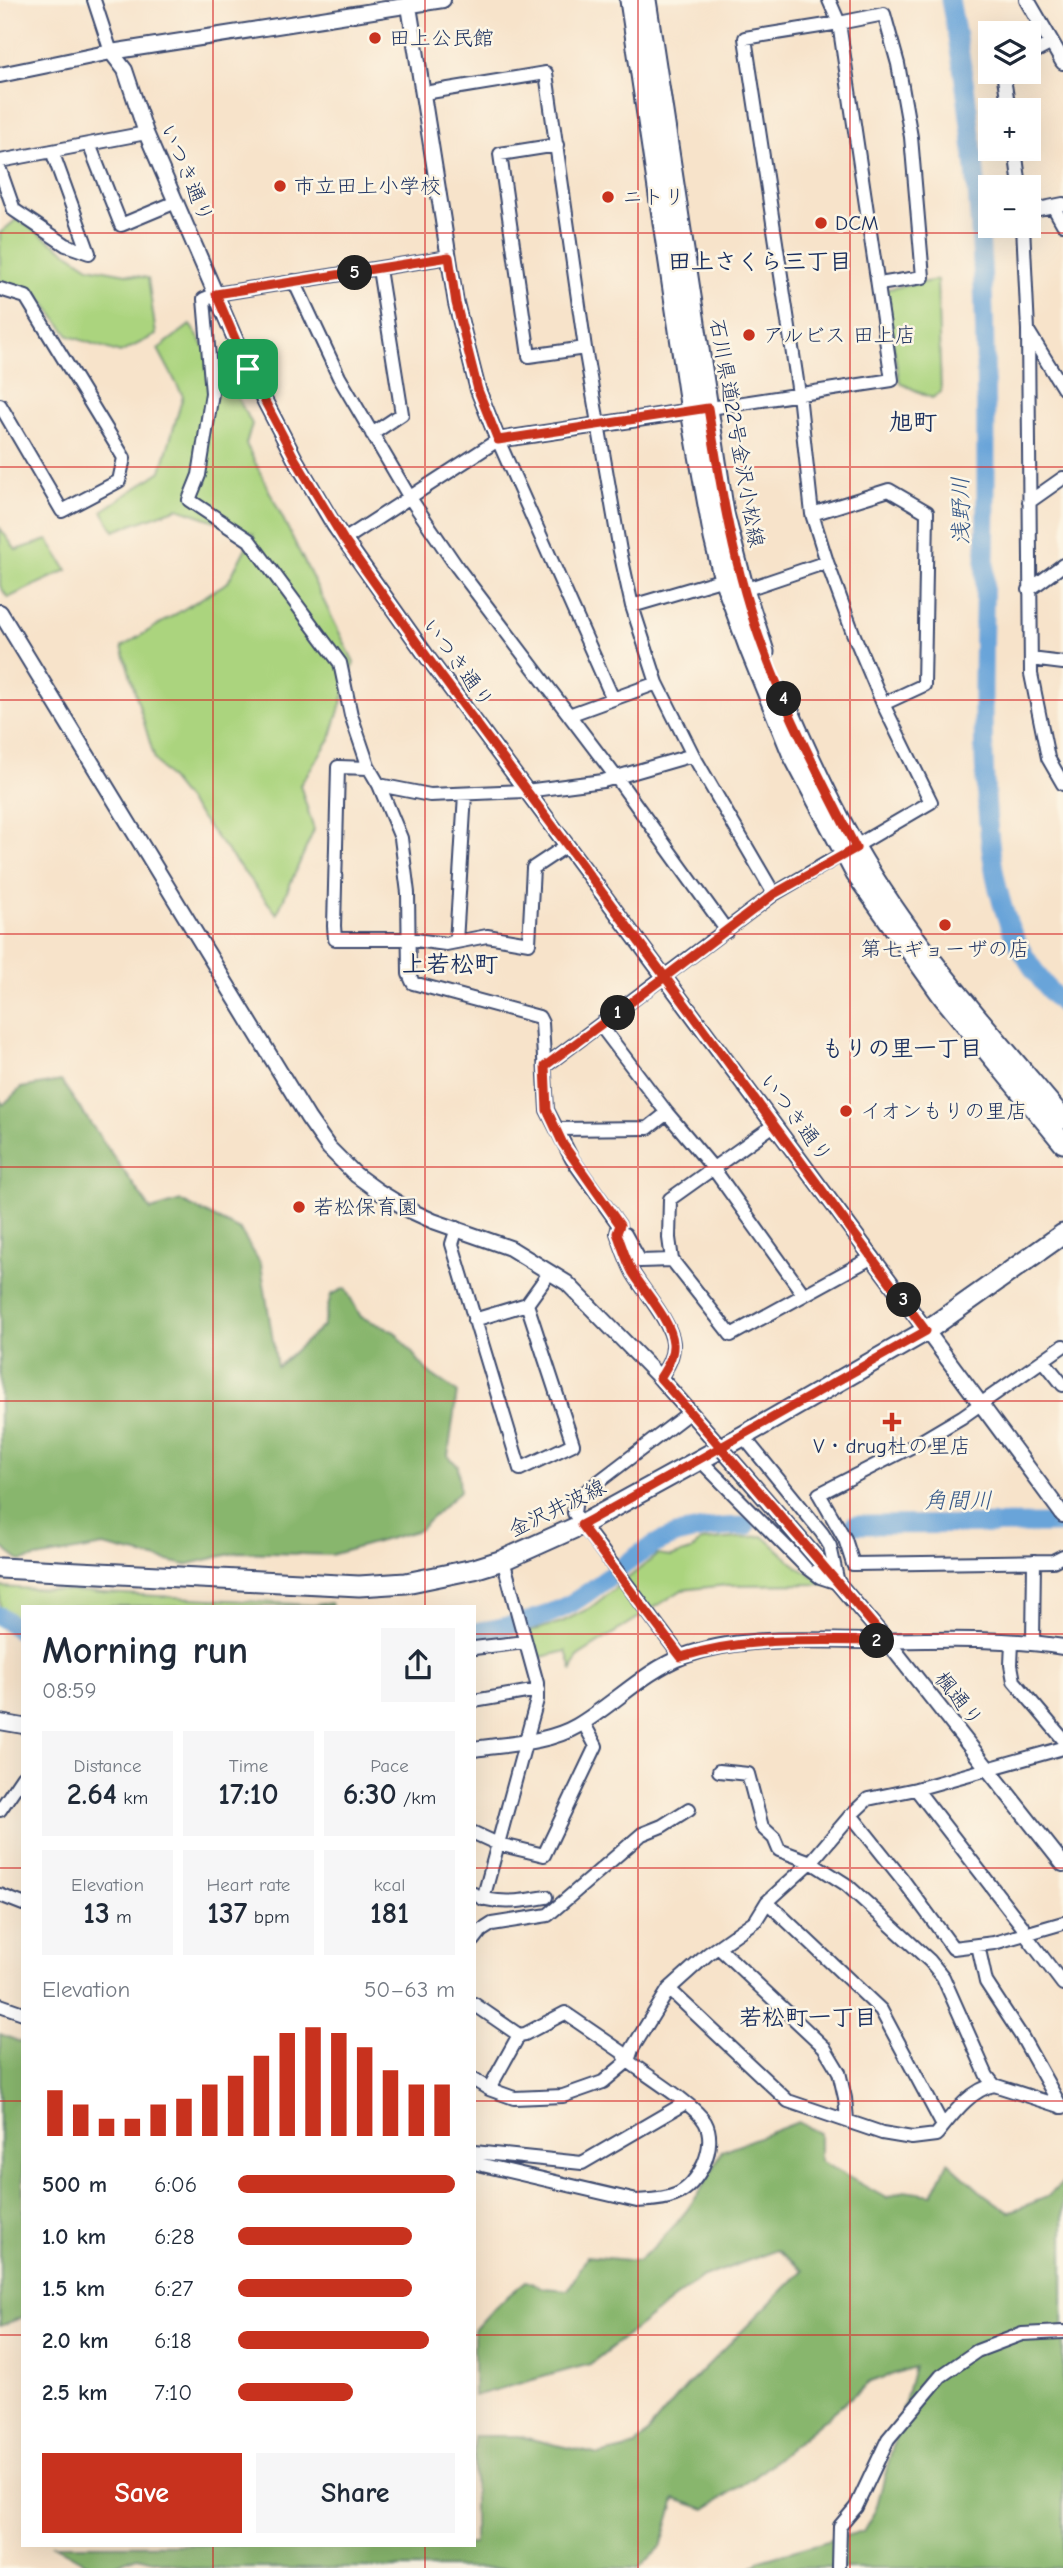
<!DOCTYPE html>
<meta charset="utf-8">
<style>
:root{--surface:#fff;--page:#f6f6f7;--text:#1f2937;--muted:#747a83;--accent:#c8321e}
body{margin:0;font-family:"Comic Neue","Klee One",sans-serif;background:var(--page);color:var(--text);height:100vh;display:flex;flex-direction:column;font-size:26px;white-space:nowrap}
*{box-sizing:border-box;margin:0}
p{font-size:23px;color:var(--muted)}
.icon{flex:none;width:38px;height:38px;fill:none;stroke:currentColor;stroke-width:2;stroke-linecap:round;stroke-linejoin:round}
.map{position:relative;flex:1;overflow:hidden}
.details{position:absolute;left:21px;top:1605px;width:455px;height:942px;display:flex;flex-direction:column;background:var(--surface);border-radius:0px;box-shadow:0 7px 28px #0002}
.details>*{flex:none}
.buttons{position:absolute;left:978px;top:21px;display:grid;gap:14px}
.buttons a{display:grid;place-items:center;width:63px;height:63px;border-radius:0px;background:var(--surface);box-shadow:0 7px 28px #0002;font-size:35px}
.pin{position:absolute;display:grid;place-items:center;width:60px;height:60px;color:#fff;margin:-30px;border-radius:14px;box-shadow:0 4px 10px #0006}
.km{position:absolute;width:35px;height:35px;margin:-18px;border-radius:50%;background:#222;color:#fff;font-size:19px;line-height:35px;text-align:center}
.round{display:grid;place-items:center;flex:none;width:74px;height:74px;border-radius:0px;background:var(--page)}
.summary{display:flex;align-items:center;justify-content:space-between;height:119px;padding:0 21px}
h1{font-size:38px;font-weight:700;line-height:52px}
.figures{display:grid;grid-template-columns:repeat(3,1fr);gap:10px;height:119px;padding:7px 21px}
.figures div{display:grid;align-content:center;border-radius:0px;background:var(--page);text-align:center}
.figures b{font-size:30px;font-weight:700}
.figures small{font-size:19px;font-weight:400}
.figures p{font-size:19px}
.chart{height:196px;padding:14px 21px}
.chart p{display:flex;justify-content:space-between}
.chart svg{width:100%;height:126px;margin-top:7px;stroke:var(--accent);stroke-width:6}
.action{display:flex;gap:14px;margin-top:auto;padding:14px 21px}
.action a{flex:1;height:80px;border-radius:0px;background:var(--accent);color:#fff;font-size:28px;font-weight:700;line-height:80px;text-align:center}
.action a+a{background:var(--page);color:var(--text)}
ul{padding:0 21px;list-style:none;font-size:23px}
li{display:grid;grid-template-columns:112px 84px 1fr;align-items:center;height:52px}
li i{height:18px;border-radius:9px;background:var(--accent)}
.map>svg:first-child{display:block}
</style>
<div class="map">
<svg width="1063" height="2568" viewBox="0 0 1063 2568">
<rect width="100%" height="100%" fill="#fcf5e5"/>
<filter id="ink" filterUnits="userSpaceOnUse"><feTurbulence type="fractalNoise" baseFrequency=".0143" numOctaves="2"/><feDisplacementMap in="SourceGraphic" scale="14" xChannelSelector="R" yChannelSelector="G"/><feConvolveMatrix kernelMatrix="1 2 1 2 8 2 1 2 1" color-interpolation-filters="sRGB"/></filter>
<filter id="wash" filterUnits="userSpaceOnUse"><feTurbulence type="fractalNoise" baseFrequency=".00686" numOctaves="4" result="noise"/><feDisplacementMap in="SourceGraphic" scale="28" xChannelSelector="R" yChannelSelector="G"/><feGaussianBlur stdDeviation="1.57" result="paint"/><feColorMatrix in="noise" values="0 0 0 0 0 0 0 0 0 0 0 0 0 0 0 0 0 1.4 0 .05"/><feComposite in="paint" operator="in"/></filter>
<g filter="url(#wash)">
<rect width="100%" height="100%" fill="#f7e3ca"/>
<path fill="#abd47e" stroke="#63826e" stroke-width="2" d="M17,219L89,267L148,278L156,335L120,353L69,336L38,294L0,282V233Z
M937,280L941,392L932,398L900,383L884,294L888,289Z
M190,325L229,382L252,424L246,444L354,662L330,739L300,785L314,830L277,914L155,760L122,647L228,582L253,534L178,508L114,531L102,511L161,471L183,396L158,349Z
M0,528L16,550L48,540L67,570L8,598L0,586Z
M763,1536L799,1568L827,1584L727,1585L682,1590L578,1656L572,1670L566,1651L537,1658L528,1632L562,1622L590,1608L657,1555L671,1557L690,1551L701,1541Z
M0,1587L312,1605L331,1603L332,1606H23V1623L0,1608Z"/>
<path fill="#88b66d" stroke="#527266" stroke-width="2" d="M61,1081L151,1210L181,1201L240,1230L261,1264L277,1367L323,1326L331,1295L345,1288L361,1317L395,1332L428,1372L457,1392L448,1456L458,1466L460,1491L419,1530L331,1555L239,1552L185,1565L103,1546L20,1561L0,1546V1100L3,1105L21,1088Z
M0,2034L23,2043V2317L0,2326Z
M798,2122L820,2133V2161L886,2198L904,2191L932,2195L948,2162L980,2191L1009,2212L1047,2197L1063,2182V2568H752L761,2560L863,2531L876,2509L914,2367L870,2382L755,2477L705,2509L675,2499L661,2547L639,2568H189L137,2556L107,2568H94L53,2545L474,2544V2436H518L599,2455L636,2446L685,2388L803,2270L777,2250L701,2278L590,2364L474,2396V2330L496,2306L526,2281L543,2288L568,2290L587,2256L638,2261C677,2228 700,2197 722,2151Z"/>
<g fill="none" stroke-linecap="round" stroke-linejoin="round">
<path stroke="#69a4d9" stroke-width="19" d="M950,0C974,118 983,232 985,352C986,421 987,490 985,559C984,633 981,707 985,781C988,828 991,877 1008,922C1018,949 1042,985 1063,1005
M854,1525L1063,1524
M0,1616L23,1633
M474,1632C507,1627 538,1621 568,1605C601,1587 627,1558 661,1541C688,1528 718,1527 746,1526"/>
</g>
</g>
<g filter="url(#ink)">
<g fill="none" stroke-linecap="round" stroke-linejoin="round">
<defs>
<path id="minor" d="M94,0L111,52
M1029,55L1052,43
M1003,72L1009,110
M424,93L546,73L585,348L620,551L632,606L657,683L693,755L774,894
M89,144L121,225L176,202
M557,145L500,154L529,356L585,348
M1015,149L1020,187
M0,161L146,133
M0,170L14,210L66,245L89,253L52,151
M1054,208L1063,224
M1029,211L1063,204
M1023,226L1028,330L1031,674L1048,758L1063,784
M449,257L216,294L204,299L212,393L199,475L189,500L249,540L340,663L351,715L369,768L379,785L401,838L408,893L409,974L413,983L539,1017L542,1023L547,1110L572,1159L619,1225L617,1233C622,1246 626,1260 633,1273C644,1292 671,1322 673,1343C674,1356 667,1367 660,1378
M294,281L339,377L410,498L457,567L616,777L727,931
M0,289L26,297L124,458L119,481L62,511L0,405
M1028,331L1063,388
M704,409L892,380L839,23L884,14L898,64L911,137L923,277L879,284
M372,434L402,414L379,269
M1029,502L1063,478
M812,514L889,490L927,512L924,685L883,704
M344,540L498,440L613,699
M744,590L827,562
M1029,590L1063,565
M632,606L724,579
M1031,659L1063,663
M569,715L657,683
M369,768L338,767L334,926L335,939H408L446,944L487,936L529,943L533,868L566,846
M379,785L430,795L526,791L603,781L693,755
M456,942L465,794
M601,1026L667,1113L713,1168L804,1295
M545,1066L774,894L931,802L883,704L853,633L827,562L812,514L799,394L745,38L839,23L829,0
M774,1125L670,1199L669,1238L672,1260L731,1335L873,1257
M557,1129L648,1128L667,1113
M457,1228L452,1244L520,1469L573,1444L527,1304
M625,1234L640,1261L672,1260
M474,1320L527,1304L550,1272
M1063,1346L962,1417L913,1446L819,1494L845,1539L853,1564L1053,1561L1063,1556
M1043,1360L1063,1385
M700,1460L804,1565L820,1577L838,1583L830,1546L822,1533L743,1436
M1012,1642L1011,1665L1014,1681L1063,1739
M1033,1642L1034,1561
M474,1648L525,1642
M681,1657L574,1513L576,1499L690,1412
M474,1701L538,1690
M719,1771L748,1774L762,1827L774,1838L779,1850L811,1862L847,1885L930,1961L943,1977L987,2076L994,2085
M916,1789L1022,1926L1025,1934L1063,1984
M0,1810L23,1776
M851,1815L903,1880L953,1948L994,1943L1063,1923
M474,1833L498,1844L544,1855L596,1746L583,1722
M474,1894C495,1906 523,1901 546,1897
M0,1895L23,1904
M483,1899L537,1700V1683L503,1560
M767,1902L881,2010L943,2126
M474,1940L481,1931L492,1924L548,1915L642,1834L662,1826L689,1809
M978,1945L986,1982L1022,2037L1061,2107
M718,1947L824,2047L839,2072L845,2098L847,2120
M669,1989L788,2101L882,2133L912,2138L936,2135C951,2117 969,2090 994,2085L1063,2107
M474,2004L519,2035L525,2034L565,2013L622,2052L628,2061C646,2075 694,2104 705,2122C718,2145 699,2186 675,2195C663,2200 650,2200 637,2201L474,2163
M0,2005L23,2013
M474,2080L489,2089L514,2098L563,2096L603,2082L628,2061L632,2049L669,1989L708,1954L756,1920L767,1902L811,1862L851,1815L868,1799L916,1789L1063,1748
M489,2089L519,2035
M474,2152L582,2163L685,2103
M839,2568L840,2526L856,2507L888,2439L941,2376L977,2351L1022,2334L1063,2332"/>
<path id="tertiary" d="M1027,0L1063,62
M409,6L456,303L478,390L498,440L691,411
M111,52L125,70L146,133L248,369L295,459L334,525L428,658L1063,1515
M0,75L111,52L443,0
M0,612L308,1118L329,1148L356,1175L378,1191L409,1210L433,1221L510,1248L567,1283L660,1378L696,1419
M819,1561L887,1641L1063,1864
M0,1722L23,1726
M474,1749C507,1744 548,1743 577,1726C613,1705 644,1671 684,1656C741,1635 807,1641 867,1641C932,1640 999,1637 1063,1647"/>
<path id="primary" d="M630,0L691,411L714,538L724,579L749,647L792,753L856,874L944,998L1063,1143
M646,0L724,514L744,590L764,652
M781,693C803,745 827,798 855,847C911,945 991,1033 1063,1119
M0,1568L359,1586L406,1583L474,1569L503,1560L581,1525L743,1436L926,1331L1063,1234"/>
</defs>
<use href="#minor" stroke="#3c4a6e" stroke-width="16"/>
<use href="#tertiary" stroke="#3c4a6e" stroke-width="18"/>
<use href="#primary" stroke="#3c4a6e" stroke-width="23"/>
<use href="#minor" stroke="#fff" stroke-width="12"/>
<use href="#tertiary" stroke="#fff" stroke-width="14"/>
<use href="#primary" stroke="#fff" stroke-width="19"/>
<defs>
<path id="tertiary-bridge" d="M696,1419L819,1561"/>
</defs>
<use href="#tertiary-bridge" stroke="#3c4a6e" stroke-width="18" stroke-linecap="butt"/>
<use href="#tertiary-bridge" stroke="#fff" stroke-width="14"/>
</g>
</g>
<g fill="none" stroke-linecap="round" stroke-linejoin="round" filter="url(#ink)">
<defs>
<path id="route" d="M248,369L295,459L344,540L428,658L665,977L545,1066L547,1110L563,1144L620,1225L617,1233C622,1246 626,1260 633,1273C644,1291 672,1322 673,1343C674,1356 667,1367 660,1378L696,1419C760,1492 824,1566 887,1641C818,1641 747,1636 681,1657L581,1525C697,1462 811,1395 926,1331L665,977L774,894L856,848C822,782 788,717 763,648C734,570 721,490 708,408L498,440L478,390L456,303L449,257L216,294L248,369"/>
</defs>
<use href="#route" stroke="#fff" stroke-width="14"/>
<use href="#route" stroke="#c8321e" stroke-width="9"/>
</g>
<path fill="none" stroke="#d62828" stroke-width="2" stroke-opacity="0.55" d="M213,0V1606M425,0V1606M638,0V2568M850,0V2568M0,233H1063M0,467H1063M0,700H1063M0,934H1063M0,1167H1063M0,1401H1063M0,1634H23M474,1634H1063M0,1868H23M474,1868H1063M0,2101H23M474,2101H1063M0,2335H23M474,2335H1063M213,2544V2568M425,2544V2568"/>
<g fill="#c8321e" stroke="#fcf5e5" stroke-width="2.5">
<circle cx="375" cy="38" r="7"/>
<circle cx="280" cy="186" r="7"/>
<circle cx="608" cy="197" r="7"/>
<circle cx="821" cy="223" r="7"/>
<circle cx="749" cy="335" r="7"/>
<circle cx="945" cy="925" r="7"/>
<circle cx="846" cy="1111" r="7"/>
<circle cx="299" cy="1207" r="7"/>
<path d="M888.5 1411.5h7v7h7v7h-7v7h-7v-7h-7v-7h7z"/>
</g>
<g text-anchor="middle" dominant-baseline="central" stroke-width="5" stroke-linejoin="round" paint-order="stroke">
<g font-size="21" fill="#1b2f5e" stroke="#fcf5e5" text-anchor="start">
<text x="389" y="38">田上公民館</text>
<text x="294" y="186">市立田上小学校</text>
<text x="622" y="197">ニトリ</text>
<text x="835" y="223">DCM</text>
<text x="763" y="335">アルビス 田上店</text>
<text x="945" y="949" text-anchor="middle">第七ギョーザの店</text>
<text x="860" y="1111">イオンもりの里店</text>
<text x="313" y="1207">若松保育園</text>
<text x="892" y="1446" text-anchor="middle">V・drug杜の里店</text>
</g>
<g font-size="21" fill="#1b2f5e" stroke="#fcf5e5">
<text transform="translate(187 173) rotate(67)">いつき通り</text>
<text transform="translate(737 433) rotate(80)">石川県道22号金沢小松線</text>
<text transform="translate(458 663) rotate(54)">いつき通り</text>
<text transform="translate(796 1118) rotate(53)">いつき通り</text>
<text transform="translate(557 1508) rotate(-26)">金沢井波線</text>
<text transform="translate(959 1699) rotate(52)">楓通り</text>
</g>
<g font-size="23" font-weight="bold" fill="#1b2f5e" stroke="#fcf5e5">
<text x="760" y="261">田上さくら三丁目</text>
<text x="902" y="1048">もりの里一丁目</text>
<text x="808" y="2017">若松町一丁目</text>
</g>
<g font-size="23" font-style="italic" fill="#365889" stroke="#fcf5e5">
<text transform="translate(961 511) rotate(-91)">浅野川</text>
<text x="958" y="1500">角間川</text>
</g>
<g font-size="24" font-weight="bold" fill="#1b2f5e" stroke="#fcf5e5">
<text x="913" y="422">旭町</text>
<text x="450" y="964">上若松町</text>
</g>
</g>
</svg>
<div class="buttons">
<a><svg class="icon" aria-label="layers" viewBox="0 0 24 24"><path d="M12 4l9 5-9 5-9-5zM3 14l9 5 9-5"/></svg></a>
<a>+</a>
<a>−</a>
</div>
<div class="pin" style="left:248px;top:369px;background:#1e9e55"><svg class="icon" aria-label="arrive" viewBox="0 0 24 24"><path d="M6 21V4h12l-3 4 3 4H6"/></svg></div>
<b class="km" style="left:618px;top:1013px">1</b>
<b class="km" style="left:877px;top:1641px">2</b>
<b class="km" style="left:904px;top:1300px">3</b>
<b class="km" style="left:784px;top:699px">4</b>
<b class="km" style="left:355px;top:273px">5</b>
<section class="details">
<div class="summary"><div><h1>Morning run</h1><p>08:59</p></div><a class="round"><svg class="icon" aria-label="share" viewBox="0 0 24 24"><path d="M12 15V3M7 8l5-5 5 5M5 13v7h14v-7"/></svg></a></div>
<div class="figures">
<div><p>Distance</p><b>2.64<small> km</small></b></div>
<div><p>Time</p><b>17:10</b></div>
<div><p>Pace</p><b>6:30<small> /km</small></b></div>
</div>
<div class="figures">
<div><p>Elevation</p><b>13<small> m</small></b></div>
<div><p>Heart rate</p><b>137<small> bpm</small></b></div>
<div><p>kcal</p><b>181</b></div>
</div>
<div class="chart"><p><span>Elevation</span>50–63 m</p>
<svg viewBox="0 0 160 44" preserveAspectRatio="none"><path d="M5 44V28M15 44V33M25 44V38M35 44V38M45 44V33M55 44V31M65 44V26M75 44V23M85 44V16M95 44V8M105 44V6M115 44V8M125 44V13M135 44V21M145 44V26M155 44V26"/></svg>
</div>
<ul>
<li><b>500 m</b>6:06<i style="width:100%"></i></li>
<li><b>1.0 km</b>6:28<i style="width:80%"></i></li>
<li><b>1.5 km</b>6:27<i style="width:80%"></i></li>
<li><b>2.0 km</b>6:18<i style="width:88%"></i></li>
<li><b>2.5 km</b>7:10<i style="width:53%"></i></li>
</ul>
<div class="action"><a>Save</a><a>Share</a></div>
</section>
</div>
